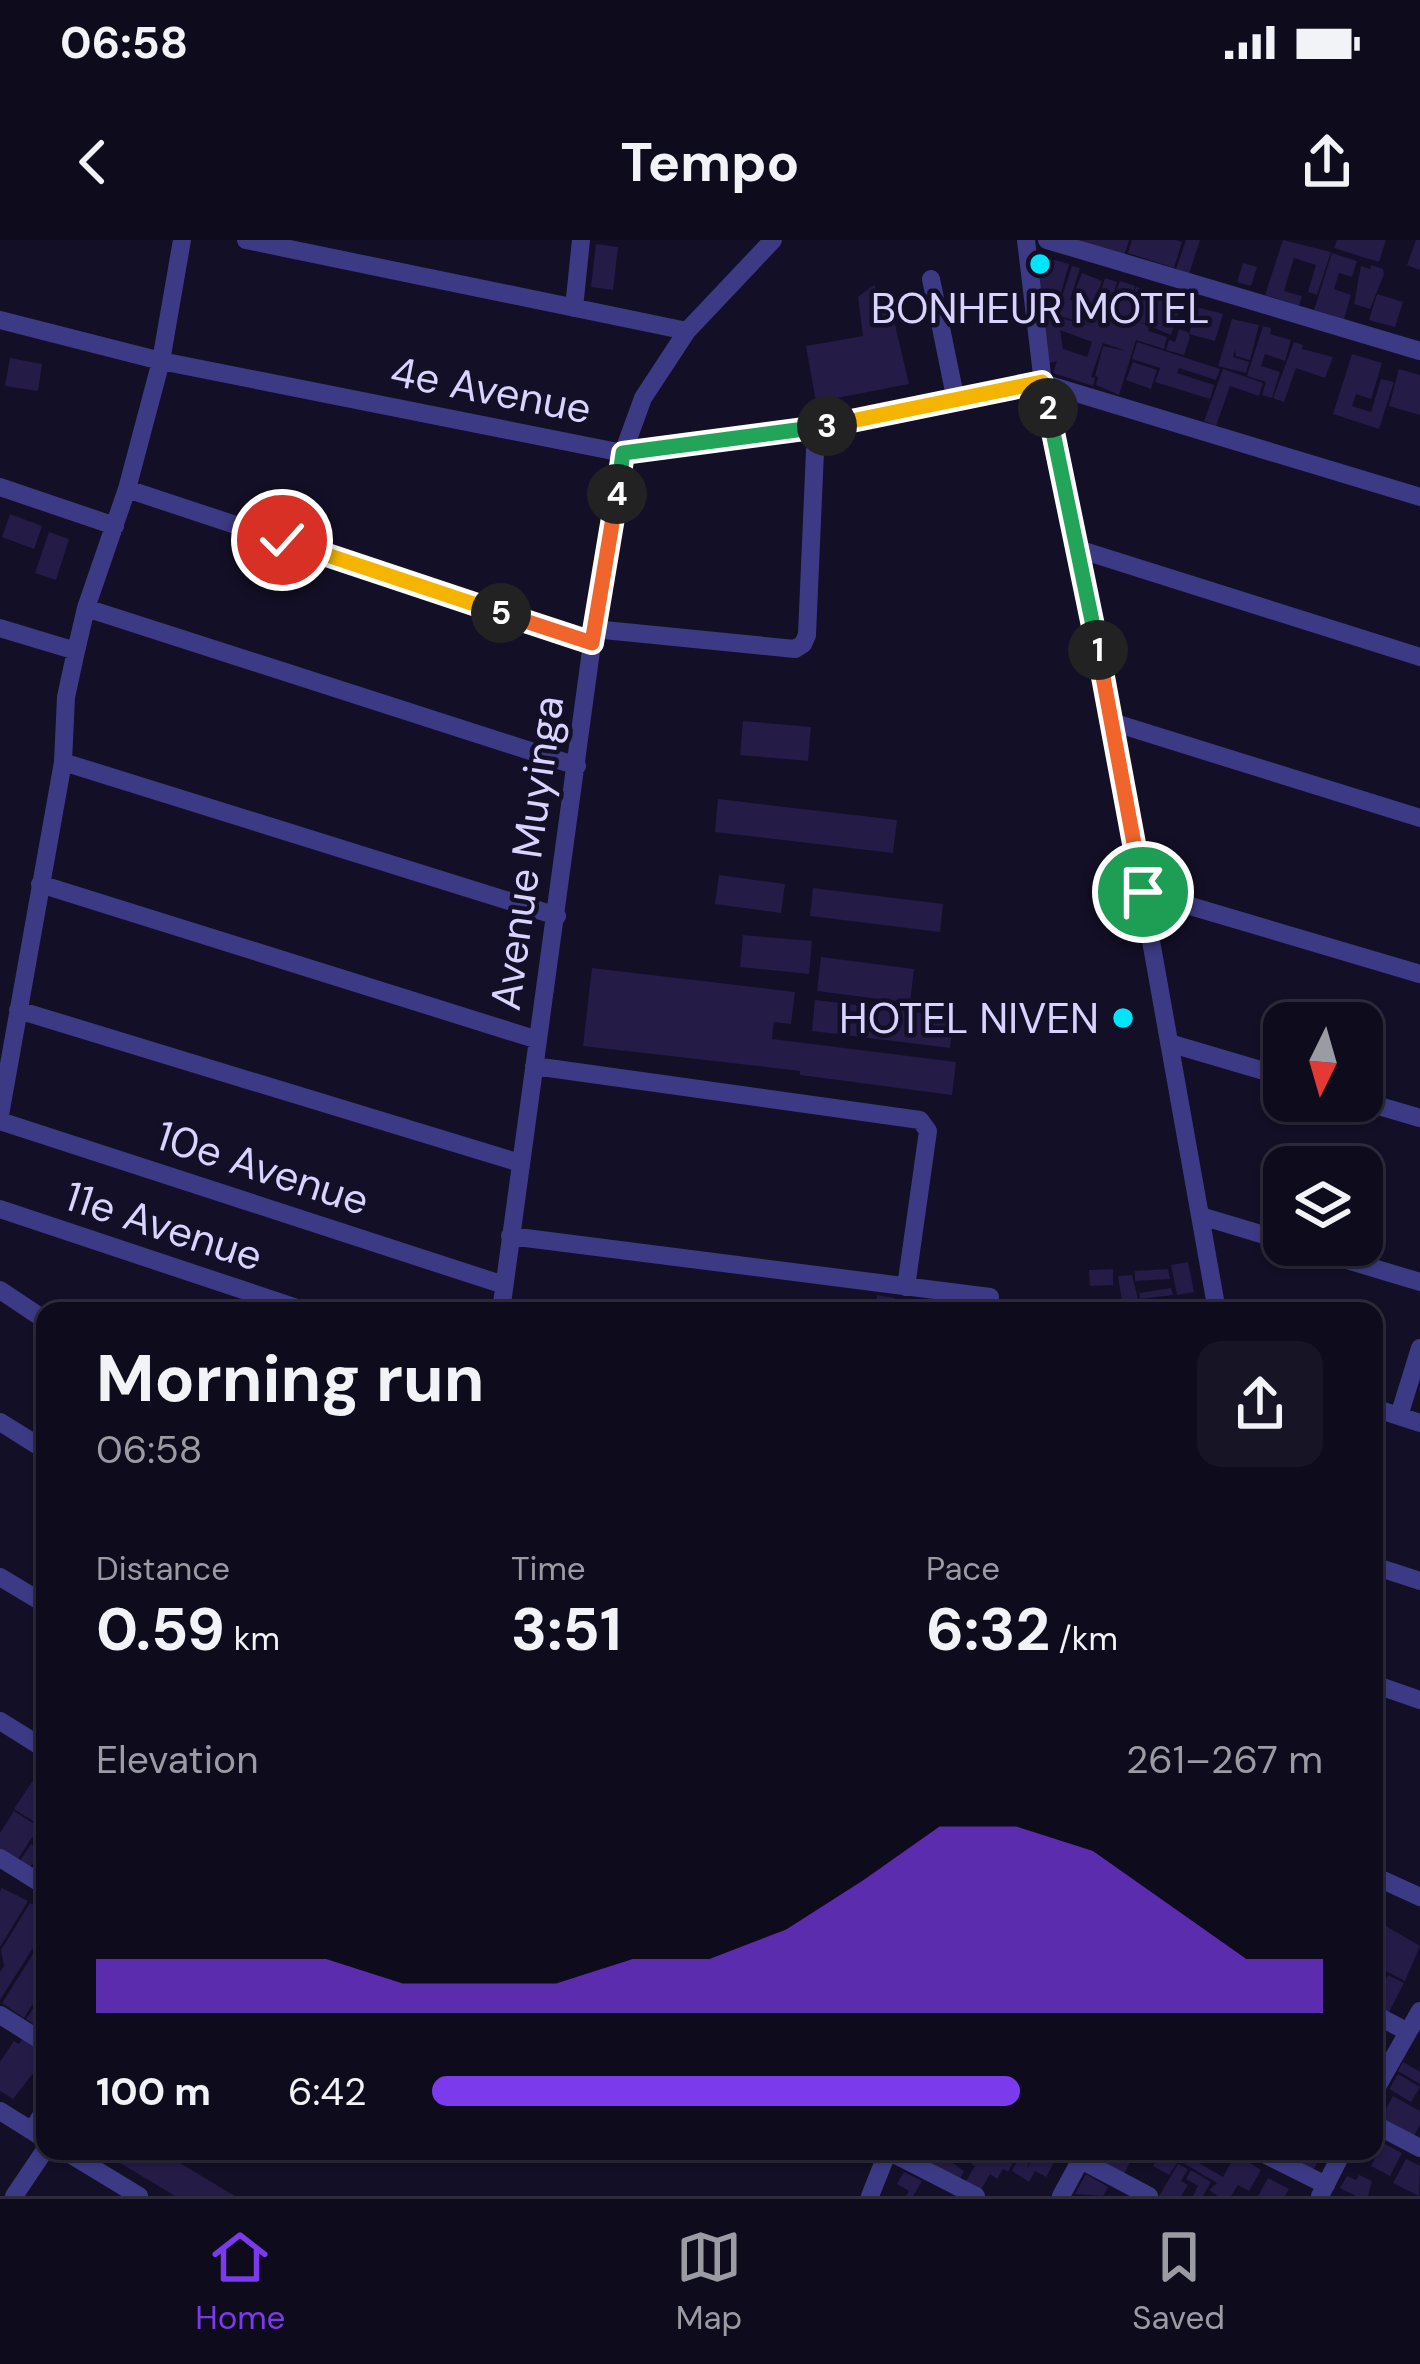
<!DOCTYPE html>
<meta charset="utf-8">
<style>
:root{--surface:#0e0b1c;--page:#171425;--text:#f1f3f6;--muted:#9b9ba3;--line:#2e2b3b;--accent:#7c3aed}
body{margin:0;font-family:"DM Sans",sans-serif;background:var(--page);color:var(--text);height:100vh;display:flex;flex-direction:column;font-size:45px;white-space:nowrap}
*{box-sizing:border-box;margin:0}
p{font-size:39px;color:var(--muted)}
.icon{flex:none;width:66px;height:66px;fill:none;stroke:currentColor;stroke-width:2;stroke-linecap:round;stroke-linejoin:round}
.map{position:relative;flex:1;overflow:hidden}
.side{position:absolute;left:36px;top:1062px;width:1347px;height:858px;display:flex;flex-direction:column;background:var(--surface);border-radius:24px;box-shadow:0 3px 9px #0004,0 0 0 3px var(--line)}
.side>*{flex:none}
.needle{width:78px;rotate:185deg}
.fabs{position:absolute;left:1263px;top:762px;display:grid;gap:24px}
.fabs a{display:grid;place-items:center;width:120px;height:120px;border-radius:24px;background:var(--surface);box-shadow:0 3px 9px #0004,0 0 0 3px var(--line);font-size:60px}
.pin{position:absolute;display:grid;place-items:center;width:102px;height:102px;color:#fff;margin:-51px;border:6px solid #fff;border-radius:50%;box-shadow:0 3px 12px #0007}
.km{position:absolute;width:60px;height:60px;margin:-30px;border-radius:50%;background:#222;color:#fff;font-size:33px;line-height:60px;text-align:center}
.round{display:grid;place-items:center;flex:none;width:126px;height:126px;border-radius:24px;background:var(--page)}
.head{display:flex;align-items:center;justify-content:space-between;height:204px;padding:0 60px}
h1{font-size:66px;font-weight:700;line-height:90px}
.figures{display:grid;grid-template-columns:repeat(3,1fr);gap:18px;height:204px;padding:12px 60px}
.figures div{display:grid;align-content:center}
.figures b{font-size:60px;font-weight:700}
.figures small{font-size:33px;font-weight:400}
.figures p{font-size:33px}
.chart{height:336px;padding:24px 60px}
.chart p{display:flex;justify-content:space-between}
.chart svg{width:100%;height:216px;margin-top:12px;fill:var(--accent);opacity:.7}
ul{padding:0 60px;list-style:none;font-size:39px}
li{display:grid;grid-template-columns:192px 144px 1fr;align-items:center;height:90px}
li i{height:30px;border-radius:15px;background:var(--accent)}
.status{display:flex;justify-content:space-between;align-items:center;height:84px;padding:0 60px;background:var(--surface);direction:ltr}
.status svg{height:33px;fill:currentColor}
header{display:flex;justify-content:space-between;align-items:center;height:156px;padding:0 60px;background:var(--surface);font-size:54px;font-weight:700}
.tabs{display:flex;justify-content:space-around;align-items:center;height:168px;border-top:3px solid var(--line);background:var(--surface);font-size:33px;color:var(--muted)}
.tabs a{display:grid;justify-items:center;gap:6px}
.tabs .on{color:var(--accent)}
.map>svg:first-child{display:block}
</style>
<div class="status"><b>06:58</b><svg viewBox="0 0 49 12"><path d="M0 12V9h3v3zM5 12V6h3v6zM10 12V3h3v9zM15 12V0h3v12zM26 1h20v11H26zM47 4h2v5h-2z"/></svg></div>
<header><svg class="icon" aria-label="back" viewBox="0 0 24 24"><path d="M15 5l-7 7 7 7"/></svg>Tempo<svg class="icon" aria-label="share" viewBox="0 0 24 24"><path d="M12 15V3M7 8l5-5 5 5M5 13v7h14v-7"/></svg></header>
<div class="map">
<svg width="1420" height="1956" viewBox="0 0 1420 1956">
<rect width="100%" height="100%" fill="#130f26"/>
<path fill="#241b47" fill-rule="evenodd" d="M1080,0H1129L1124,16Z
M1132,0H1176L1182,2L1174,28L1128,13Z
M1186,0H1200L1189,34L1176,29Z
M1283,0L1331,12L1317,55L1308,52L1316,25L1294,18L1284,51L1302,56L1299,66L1265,55Z
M1337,0H1386L1379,22L1334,8Z
M1416,0H1420V30L1407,25Z
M596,4L618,7L613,50L591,47Z
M1332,13L1357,21L1352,37L1339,33L1334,49L1351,55L1344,79L1314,70Z
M1042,16L1069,24L1058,64L1033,53Z
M1243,23L1257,27L1251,46L1237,42Z
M1371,25L1383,29L1384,34L1370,69L1354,64L1361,26L1370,29Z
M1072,26L1080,28L1070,60H1076L1073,68L1093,74L1105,38L1117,42L1107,75L1120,41L1135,46L1131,62L1136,47L1176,59L1172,69L1179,72L1171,95L1138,81L1149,87L1148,91L1167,97L1164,109L1136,100L1119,155L1096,145L1098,137L1095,136L1103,106L1126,111L1103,103L1091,137L1095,138L1093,146L1053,133L1057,121L1047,124L1035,58L1055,64L1054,83L1055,77L1097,87L1056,75ZM1060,90L1092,102L1087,117L1063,109Z
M1082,33L1102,41L1092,68L1076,62L1078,58L1073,56Z
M874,45L893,76L909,144L816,162L806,106L863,96L858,57Z
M1377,54L1403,62L1395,87L1369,80Z
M1197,67L1223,74L1215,101L1189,94Z
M1232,79L1259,85L1250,120L1236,116L1235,110L1233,117L1249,122L1246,133L1218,126Z
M1263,86L1271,88L1270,94L1291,100L1285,121L1265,114L1261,126L1280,132L1272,158L1262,155L1266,142L1247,136Z
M1179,89L1188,92L1190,97L1184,115L1166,110L1169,100L1175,102Z
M1137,102L1220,129L1216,140L1179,128L1177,133L1214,145L1210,159L1155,142L1160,128L1132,119Z
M1294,102L1303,105L1302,109L1333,117L1325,138L1296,128L1284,162L1273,158Z
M1352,114L1382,123L1371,159L1356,154L1352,166L1371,172L1381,139L1394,142L1379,189L1333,174Z
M10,118L42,124L38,151L5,146Z
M1133,122L1157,130L1151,149L1126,140Z
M1223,129L1263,143L1259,156L1230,146L1216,186L1204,181Z
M1399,129L1420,135V175L1389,166Z
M10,274L42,286L34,309L2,297Z
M49,292L69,299L56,340L35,333Z
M743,481L811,487L808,521L740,515Z
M718,559L897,580L893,613L715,592Z
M719,635L785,644L781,673L715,664Z
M813,648L943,664L940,692L810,676Z
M743,695L812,701L809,734L740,727Z
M821,717L914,729L910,763L817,751Z
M592,728L795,752L791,784L774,782L772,799L956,822L952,855L800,835V831L583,806Z
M815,760L954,777L950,808L812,791Z
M1188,1022L1194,1052L1177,1055L1171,1025Z
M1113,1029V1045L1090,1046L1089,1030Z
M1168,1029L1170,1039L1135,1041V1031Z
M1132,1035L1138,1059L1122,1061L1118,1036Z
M1171,1048L1173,1055L1140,1059L1139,1053Z
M877,1055L895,1058V1071H877Z
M42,1527L45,1529V1575L39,1585L14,1569Z
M14,1571L39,1587L16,1622L0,1612V1593Z
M31,1604L41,1610L28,1631L18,1624Z
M2,1648L28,1661L0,1707V1651Z
M30,1663L45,1670V1689L0,1760V1732L4,1726L1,1710Z
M1374,1679L1420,1706L1405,1741L1374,1725Z
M45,1695V1745L24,1778L2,1763Z
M1388,1735L1404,1743L1389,1772L1374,1764V1745L1381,1749Z
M45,1750V1792L26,1779Z
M22,1799L45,1814V1818L13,1859L0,1851V1822L14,1801L19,1804Z
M1403,1822L1420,1832V1844L1398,1831Z
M1398,1834L1420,1847L1411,1862L1389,1849Z
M1393,1856L1420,1871V1885L1414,1896L1381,1878Z
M1383,1903L1402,1913L1390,1936L1371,1926Z
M100,1911H160L235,1956H175Z
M937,1911H950L946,1918L964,1931L958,1943L929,1927Z
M978,1911H996L1014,1921L1008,1932L1003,1929L997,1939L990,1934L978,1955L963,1946L975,1926L971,1924Z
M1036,1911L1055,1921L1046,1937L1035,1931L1029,1942L1012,1931L1021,1913L1030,1917L1027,1929Z
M1093,1911H1158L1153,1921L1135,1912L1123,1936L1089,1918Z
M1280,1911H1321L1323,1913L1311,1934L1278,1915Z
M1160,1913L1177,1923L1169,1935L1153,1926Z
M1236,1914L1261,1930L1249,1951L1238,1945L1231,1956H1218L1209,1950L1217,1943L1185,1924L1189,1917L1223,1937Z
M1406,1919L1420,1926L1419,1956L1393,1943Z
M1178,1924L1188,1929L1181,1941L1188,1945L1181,1956H1159Z
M1191,1930L1211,1942L1203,1956H1193L1198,1946L1186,1939Z
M904,1932L922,1941L913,1956H906L909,1951L897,1944Z
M1086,1934L1108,1947L1103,1956L1075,1954Z
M1359,1935L1372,1941L1368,1956H1356L1340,1948L1347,1936L1356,1940Z
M1268,1938L1289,1949L1285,1956H1258Z"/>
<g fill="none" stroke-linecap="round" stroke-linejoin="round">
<path stroke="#3d3a85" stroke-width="18" d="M246,0L687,91
M1026,0L1043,143L1112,482L1217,1071
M1047,0L1420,111
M931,39L956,161
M574,68L581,0
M0,80L161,121L623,213L816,188L1043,143L1420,257
M0,247L115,286
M127,249L592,403
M1078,309L1420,417
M86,368L577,526
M0,388L76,411
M594,389L795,409L803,404L807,395L816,188
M1112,482L1420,578
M63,522L557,676
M40,644L538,800
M1143,652L1420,734
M18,770L520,923
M1169,803L1284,837
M534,826L920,880L928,891L906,1047
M1362,861L1420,878
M0,875L63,522L66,457L76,411L86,368L127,249L161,121L182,0
M0,881L504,1045
M0,969L306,1071
M1201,976L1284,1001
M510,996L990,1057
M1297,1005L1420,1042
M0,1050L45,1080
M501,1071L594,389L623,213L643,158L687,91L773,0
M1374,1168L1420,1183
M1399,1176L1420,1108
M0,1182L45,1210
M1374,1326L1420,1341
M0,1337L45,1364
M1374,1444L1420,1460
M0,1481L45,1509
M0,1618L45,1646
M1374,1636L1420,1657
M1374,1774L1408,1792
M0,1775L45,1803
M1374,1852L1420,1771
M0,1871L45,1899
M1374,1884L1420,1908
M32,1891L45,1869
M65,1911L139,1956
M888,1911L976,1956
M1064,1911L1149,1956
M1258,1911L1326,1945
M14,1956L45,1910
M870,1956L888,1911
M1061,1956L1080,1921
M1320,1956L1343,1911"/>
</g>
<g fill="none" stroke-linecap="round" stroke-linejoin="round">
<defs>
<path id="split-1" d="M1098,410L1143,652"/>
<path id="split-2" d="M1048,168L1098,410"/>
<path id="split-3" d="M827,186L1042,142L1048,168"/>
<path id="split-4" d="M617,254L623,213L827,186"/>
<path id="split-5" d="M501,373L592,403L617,254"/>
<path id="split-6" d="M282,300L501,373"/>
</defs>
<use href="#split-1" stroke="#fff" stroke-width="24"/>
<use href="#split-2" stroke="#fff" stroke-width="24"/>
<use href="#split-3" stroke="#fff" stroke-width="24"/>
<use href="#split-4" stroke="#fff" stroke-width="24"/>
<use href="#split-5" stroke="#fff" stroke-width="24"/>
<use href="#split-6" stroke="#fff" stroke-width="24"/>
<use href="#split-1" stroke="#f0652b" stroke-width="15"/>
<use href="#split-2" stroke="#22a559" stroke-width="15"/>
<use href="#split-3" stroke="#f5b400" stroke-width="15"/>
<use href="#split-4" stroke="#22a559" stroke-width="15"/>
<use href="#split-5" stroke="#f0652b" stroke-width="15"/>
<use href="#split-6" stroke="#f5b400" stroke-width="15"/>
</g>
<g fill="#00e5ff" stroke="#130f26" stroke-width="4.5">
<circle cx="1040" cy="24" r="12"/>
<circle cx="1123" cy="778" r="12"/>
</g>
<g text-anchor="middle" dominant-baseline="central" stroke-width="9" stroke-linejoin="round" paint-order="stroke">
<g font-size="42" fill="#d9d4ff" stroke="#130f26">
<text x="1040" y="68">BONHEUR MOTEL</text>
<text x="1099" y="778" text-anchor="end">HOTEL NIVEN</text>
</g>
<g font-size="42" fill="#d9d4ff" stroke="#130f26">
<text transform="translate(491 150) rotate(11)">4e Avenue</text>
<text transform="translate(527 613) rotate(-82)">Avenue Muyinga</text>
<text transform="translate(263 928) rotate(18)">10e Avenue</text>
<text transform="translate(164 986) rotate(18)">11e Avenue</text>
</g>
</g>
</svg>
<div class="fabs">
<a><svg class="needle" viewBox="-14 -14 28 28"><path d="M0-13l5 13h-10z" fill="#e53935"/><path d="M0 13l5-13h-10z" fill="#9b9ba3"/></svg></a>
<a><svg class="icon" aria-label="layers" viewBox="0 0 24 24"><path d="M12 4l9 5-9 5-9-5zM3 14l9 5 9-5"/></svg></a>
</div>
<div class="pin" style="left:1143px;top:652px;background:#1e9e55"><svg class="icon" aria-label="arrive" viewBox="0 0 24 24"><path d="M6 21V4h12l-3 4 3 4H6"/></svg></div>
<div class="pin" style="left:282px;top:300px;background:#d93025"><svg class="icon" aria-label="check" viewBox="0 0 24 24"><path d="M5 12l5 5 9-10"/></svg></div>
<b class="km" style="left:1098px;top:410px">1</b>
<b class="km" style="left:1048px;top:168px">2</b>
<b class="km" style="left:827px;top:186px">3</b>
<b class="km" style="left:617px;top:254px">4</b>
<b class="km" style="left:501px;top:373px">5</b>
<section class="side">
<div class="head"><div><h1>Morning run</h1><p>06:58</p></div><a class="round"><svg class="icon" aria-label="share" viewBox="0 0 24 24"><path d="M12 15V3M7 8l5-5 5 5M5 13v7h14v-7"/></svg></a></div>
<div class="figures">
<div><p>Distance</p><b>0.59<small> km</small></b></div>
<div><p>Time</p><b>3:51</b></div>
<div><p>Pace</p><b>6:32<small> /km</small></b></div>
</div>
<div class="chart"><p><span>Elevation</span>261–267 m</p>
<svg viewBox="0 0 160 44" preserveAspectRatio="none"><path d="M0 44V33L10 33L20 33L30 33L40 38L50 38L60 38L70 33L80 33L90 27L100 17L110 6L120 6L130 11L140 22L150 33L160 33V44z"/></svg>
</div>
<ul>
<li><b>100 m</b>6:42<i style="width:66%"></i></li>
</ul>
</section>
</div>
<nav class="tabs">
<a class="on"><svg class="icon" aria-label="home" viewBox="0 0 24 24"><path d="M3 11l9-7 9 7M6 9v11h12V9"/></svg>Home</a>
<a><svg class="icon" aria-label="map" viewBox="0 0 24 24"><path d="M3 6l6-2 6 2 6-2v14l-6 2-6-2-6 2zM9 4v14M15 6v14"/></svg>Map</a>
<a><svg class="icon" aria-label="saved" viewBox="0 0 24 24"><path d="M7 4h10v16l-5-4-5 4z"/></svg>Saved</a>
</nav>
